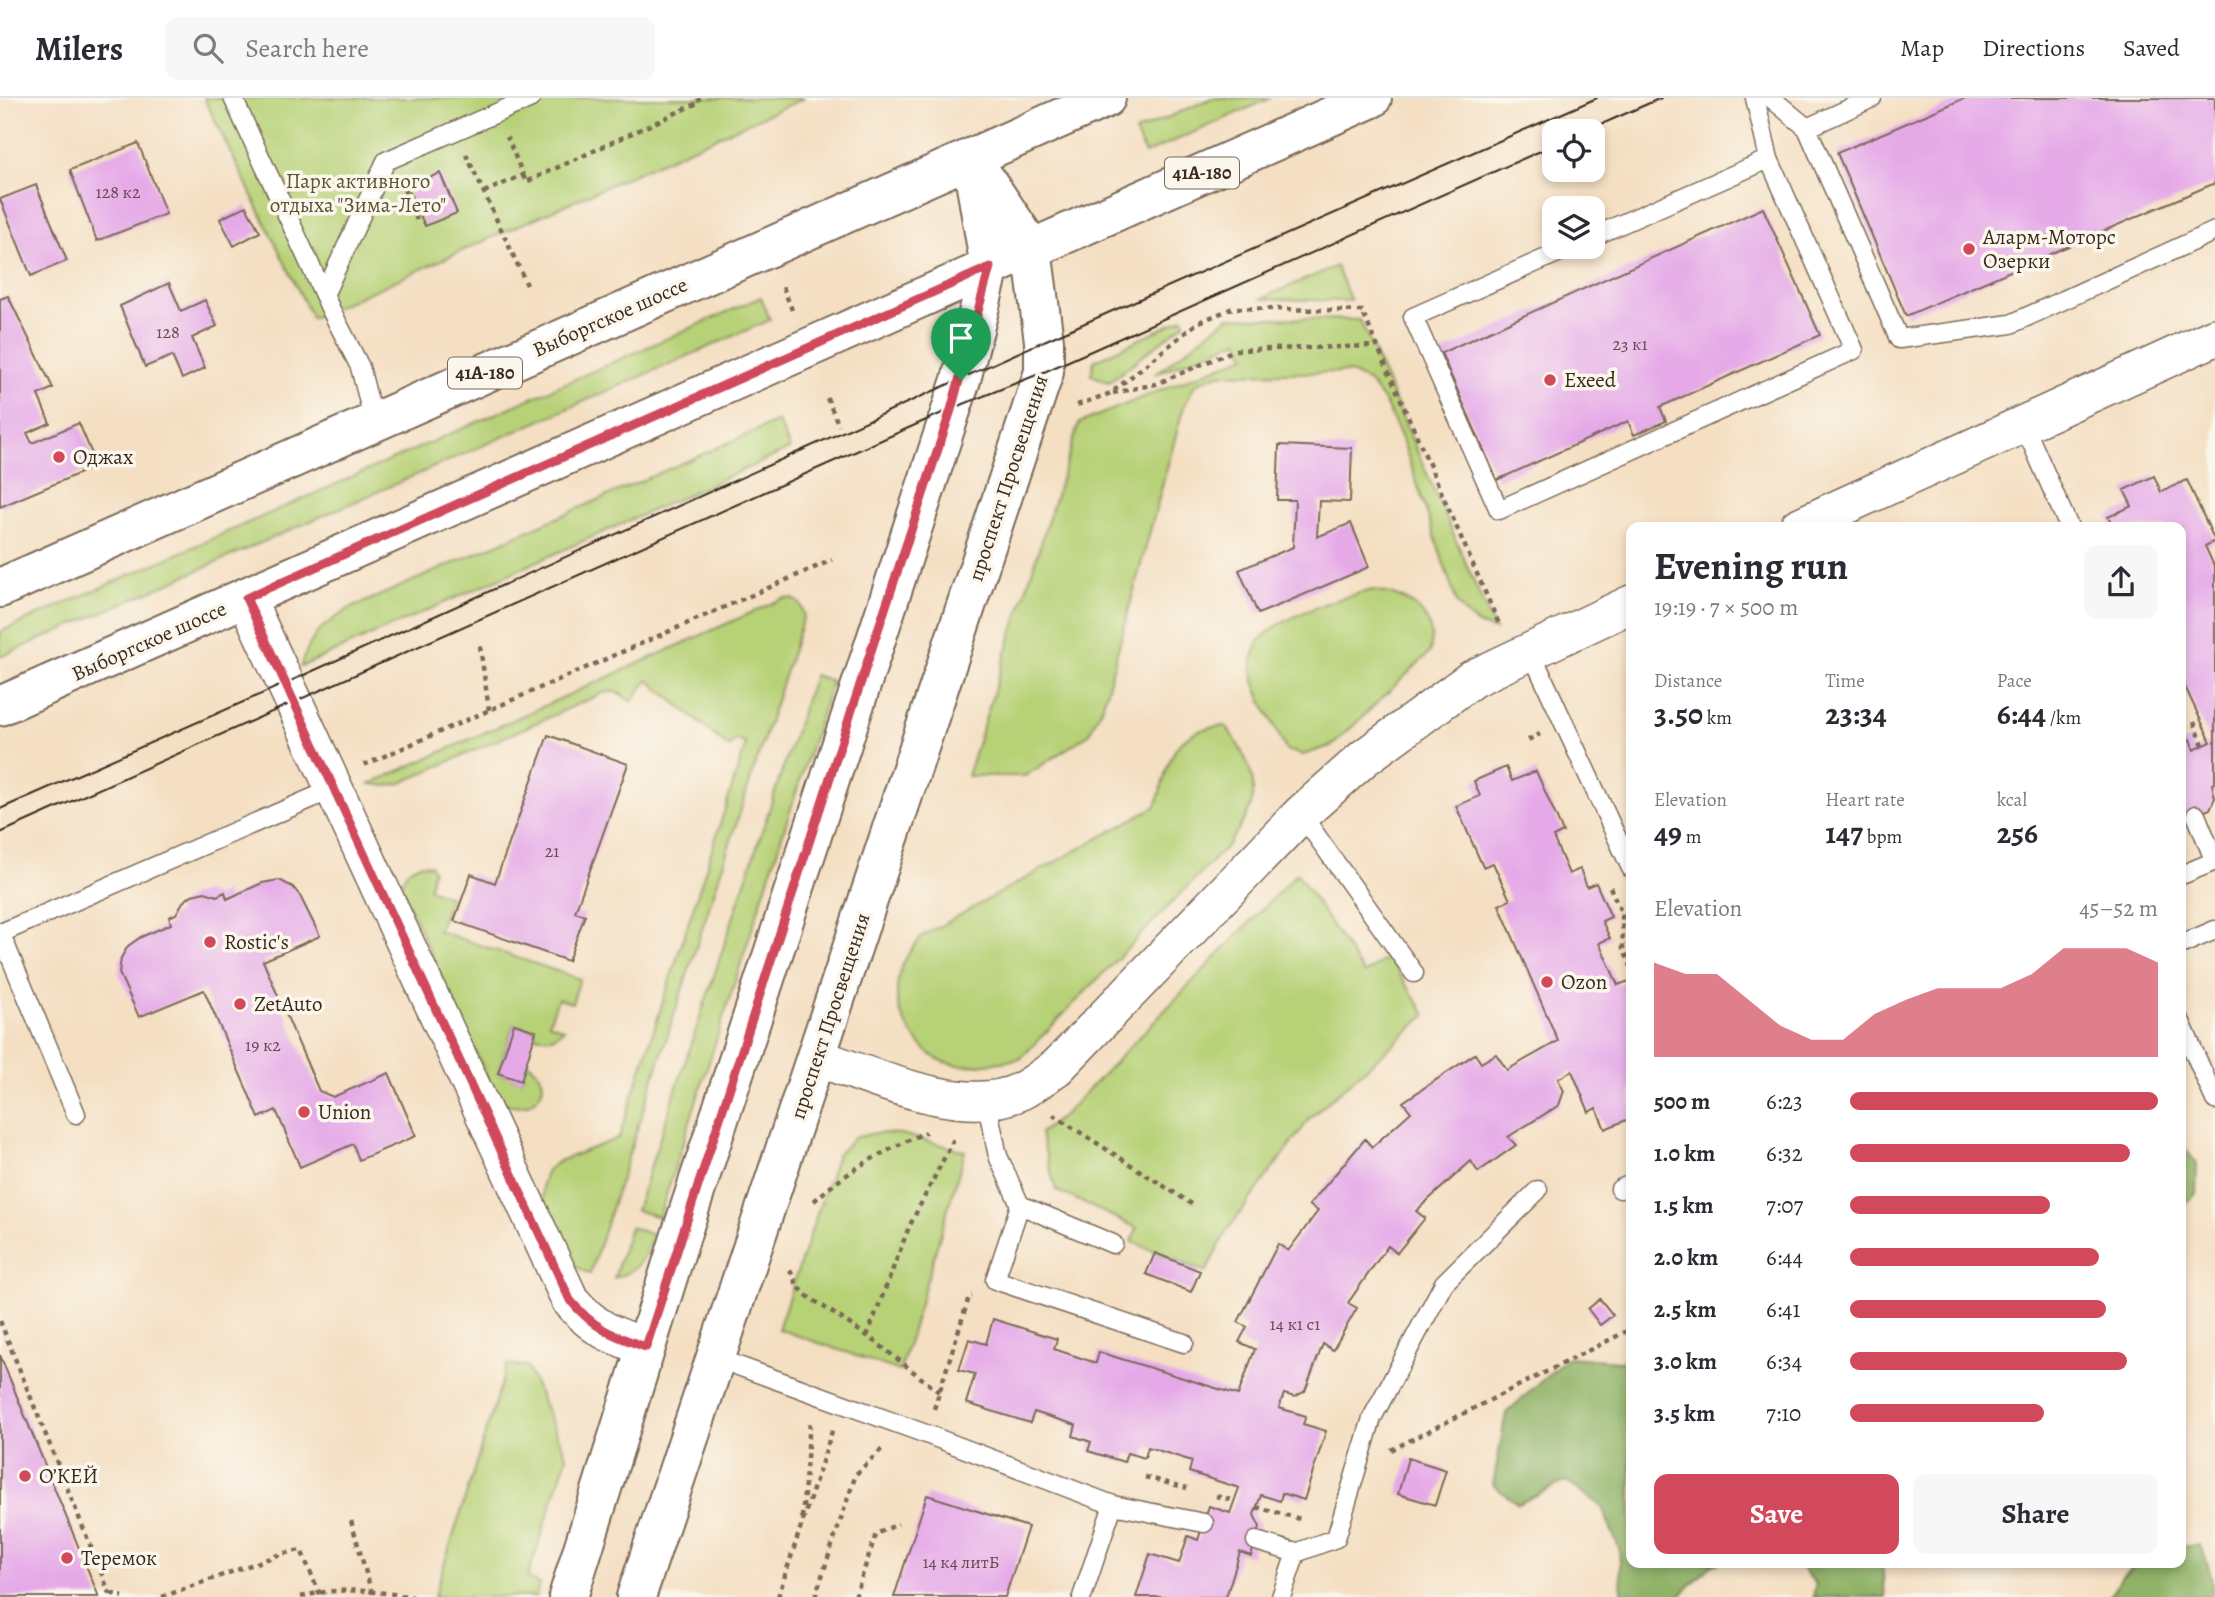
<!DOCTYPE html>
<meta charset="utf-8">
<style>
:root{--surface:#fff;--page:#f7f7f7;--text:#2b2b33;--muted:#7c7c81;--line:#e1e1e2;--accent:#d1495b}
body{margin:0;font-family:Alegreya,serif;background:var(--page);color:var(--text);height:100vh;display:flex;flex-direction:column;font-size:26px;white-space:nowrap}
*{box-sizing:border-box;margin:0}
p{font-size:23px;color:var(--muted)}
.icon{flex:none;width:38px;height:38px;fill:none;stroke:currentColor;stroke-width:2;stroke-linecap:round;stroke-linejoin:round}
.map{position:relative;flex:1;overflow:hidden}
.panel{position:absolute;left:1626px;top:424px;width:560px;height:1046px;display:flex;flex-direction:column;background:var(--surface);border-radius:14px;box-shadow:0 4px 10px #0003}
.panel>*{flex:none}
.tools{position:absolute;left:1542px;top:21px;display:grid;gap:14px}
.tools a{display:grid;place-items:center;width:63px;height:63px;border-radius:14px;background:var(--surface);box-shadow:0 4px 10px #0003;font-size:35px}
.pin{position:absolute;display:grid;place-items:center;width:60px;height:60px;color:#fff;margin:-72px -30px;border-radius:50% 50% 50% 0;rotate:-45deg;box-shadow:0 0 7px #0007}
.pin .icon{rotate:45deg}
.round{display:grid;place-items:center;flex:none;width:74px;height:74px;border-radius:14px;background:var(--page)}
.head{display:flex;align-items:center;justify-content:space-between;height:119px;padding:0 28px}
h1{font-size:38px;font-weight:600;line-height:52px}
.figures{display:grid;grid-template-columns:repeat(3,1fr);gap:10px;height:119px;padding:7px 28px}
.figures div{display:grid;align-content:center}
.figures b{font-size:30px;font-weight:600}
.figures small{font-size:19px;font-weight:400}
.figures p{font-size:19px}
.chart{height:196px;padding:14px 28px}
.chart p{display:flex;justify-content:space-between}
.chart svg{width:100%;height:126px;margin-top:7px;fill:var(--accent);opacity:.7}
.primary-button{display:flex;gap:14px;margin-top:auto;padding:14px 28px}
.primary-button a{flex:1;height:80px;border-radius:14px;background:var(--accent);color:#fff;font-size:28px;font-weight:600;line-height:80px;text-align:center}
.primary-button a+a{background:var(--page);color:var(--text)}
ul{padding:0 28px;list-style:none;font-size:23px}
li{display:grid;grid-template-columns:112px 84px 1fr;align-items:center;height:52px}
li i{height:18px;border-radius:9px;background:var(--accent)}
header{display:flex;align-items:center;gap:42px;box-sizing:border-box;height:98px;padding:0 35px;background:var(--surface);border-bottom:2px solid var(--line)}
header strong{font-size:33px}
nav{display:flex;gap:38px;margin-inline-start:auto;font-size:24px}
.search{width:490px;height:63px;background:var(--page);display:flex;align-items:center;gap:18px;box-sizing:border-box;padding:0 24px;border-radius:14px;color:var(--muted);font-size:26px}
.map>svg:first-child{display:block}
</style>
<header>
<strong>Milers</strong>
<div class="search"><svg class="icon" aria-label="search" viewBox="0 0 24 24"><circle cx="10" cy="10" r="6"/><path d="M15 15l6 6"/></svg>Search here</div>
<nav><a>Map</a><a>Directions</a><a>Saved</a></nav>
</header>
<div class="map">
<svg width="2215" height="1499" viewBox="0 0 2215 1499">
<rect width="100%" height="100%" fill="#fbf7ec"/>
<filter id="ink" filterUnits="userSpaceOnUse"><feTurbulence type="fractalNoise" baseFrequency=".0143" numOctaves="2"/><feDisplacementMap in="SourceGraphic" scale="14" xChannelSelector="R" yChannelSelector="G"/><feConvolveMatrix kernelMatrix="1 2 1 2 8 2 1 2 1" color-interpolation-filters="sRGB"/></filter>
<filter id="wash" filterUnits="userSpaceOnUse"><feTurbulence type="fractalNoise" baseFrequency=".00686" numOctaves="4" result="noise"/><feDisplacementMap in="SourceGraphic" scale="28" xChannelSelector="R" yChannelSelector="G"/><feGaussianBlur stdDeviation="1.57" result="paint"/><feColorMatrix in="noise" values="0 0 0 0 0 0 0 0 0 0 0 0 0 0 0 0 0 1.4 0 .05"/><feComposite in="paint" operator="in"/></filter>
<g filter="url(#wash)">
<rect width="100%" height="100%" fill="#f4dfc3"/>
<path fill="#b7d177" stroke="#797e4a" stroke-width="2" d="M204,0H804L312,220Z
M1212,0H1271L1145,56L1135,34Z
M1336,168L1351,203L1260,201Z
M761,199L770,222L0,559V534Z
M1229,219L1360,222L1495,532C1476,528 1468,520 1457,505L1401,338L1385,305L1369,284L1349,274L1218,276L1195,286L1183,311L1103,607L1089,636L1025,678H967L1079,325L1246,258L1239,242L1155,276Z
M1183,220L1185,225L1109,284L1091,277L1094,263Z
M778,323L790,351L300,569C313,534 318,531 349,511Z
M1373,492C1407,498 1438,514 1430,554L1333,647L1303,657L1286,652C1277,631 1254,593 1252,573C1251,565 1256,547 1260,542C1280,519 1343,498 1373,492Z
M784,500C797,500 801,504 804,517L590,1176L579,1170L567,1160L543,1103L542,1086L547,1072L559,1063L619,1040L746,646L736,641L729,649L648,582L631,604C621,595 616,592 603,595L401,685L388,688L370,686Z
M814,577L832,583L659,1119L636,1112Z
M1226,628C1243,653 1263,684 1248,715C1242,727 1234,737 1227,748L1020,961C997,964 967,972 945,964C932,960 920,948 913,937C887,902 894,867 924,837L1156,708C1170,663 1170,630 1226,628Z
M420,766L430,767L433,772L429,791L450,799L438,833L580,881L572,905L558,901L549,925L564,931C554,940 549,941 535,938L536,933L514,926L498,975L521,982L526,964C564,985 530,1023 497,1001L401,790C403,776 407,771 420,766Z
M1297,775L1364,876L1388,859L1426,917L1311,1019L1226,1134L1206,1174L1132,1144L1137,1130L1056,1092L1040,1035L1063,1018Z
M875,1035L901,1036L965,1053L900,1273L778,1231L837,1057L854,1040Z
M630,1129L653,1137C644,1162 640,1172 614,1180Z
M507,1267L527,1268L567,1359L527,1481L540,1486L535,1499H434Z"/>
<path fill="#91b368" stroke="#666e43" stroke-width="2" d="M2181,1045L2197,1066L2196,1096L2181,1108Z
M1568,1259L1631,1264V1465H1719L1711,1468L1678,1499H1628L1622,1494L1619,1450L1602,1409L1566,1383L1518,1406L1493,1387L1506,1315Z
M2200,1447C2207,1463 2215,1483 2211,1499H2109L2122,1479L2140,1465H2180L2181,1449Z
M1797,1465H1882L1885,1499H1813L1816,1486Z"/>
<g id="blocks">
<path fill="#e5a9e8" d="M1965,0H2215V85L1906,218L1837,55Z
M138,45L166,116L97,143L70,72Z
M440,75L457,115L425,128L407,89Z
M36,87L67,163L31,178L0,101Z
M246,108L260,134L234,148L220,121Z
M1763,110L1820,237L1660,309L1666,323L1634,337L1628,323L1497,382L1441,255Z
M169,185L181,213L205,202L217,228L192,240L205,270L182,281L172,258L145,269L120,208Z
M8,198L53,290L38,297L50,325L27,335L32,345L79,325L97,368L0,409V201Z
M1279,347L1352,350L1350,404L1319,403L1317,439L1351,425L1369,469L1258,516L1239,472L1293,449L1295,402H1277Z
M2154,378L2161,394L2187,382L2215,443L2205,448L2215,470V685L2212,686L2215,700L2210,711L2180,724V645L2190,641L2194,652L2211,644L2180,578V429H2113L2108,419L2132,408L2124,392Z
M548,637L628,666L575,814L585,817L568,863L454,823L471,776L495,785Z
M1506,669L1512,683L1536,673L1563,734L1553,739L1569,776L1580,771L1587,789L1596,785L1611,819L1602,823L1610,840L1599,845L1618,887L1629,883L1631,889V1020L1605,1031L1596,1010L1589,1014L1572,973L1558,981L1564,993L1559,1007L1508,1039L1516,1047L1478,1074L1471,1063L1416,1113L1425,1120L1397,1155L1388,1148L1382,1156L1348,1205L1357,1210L1333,1252L1323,1246L1305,1293L1295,1299L1284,1296L1279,1310L1306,1318L1303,1326L1326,1333L1304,1402L1282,1395L1280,1403L1261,1397L1254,1417L1260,1429L1251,1458L1240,1454L1226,1499H1136L1150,1456L1179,1465L1188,1438L1198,1442L1209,1408L1230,1415L1239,1390L1189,1374L1192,1363L1148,1349L1145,1360L1127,1355L1124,1364L1088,1353L1091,1344L1073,1338L1076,1327L1034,1314L1030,1325L966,1305L975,1276L959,1272L969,1241L986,1246L993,1221L1057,1241L1054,1251L1096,1265L1099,1254L1238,1297L1255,1251L1239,1244L1247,1229L1238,1224L1278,1146L1288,1153L1318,1113L1309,1107L1365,1041L1372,1049L1411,1014L1403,1004L1475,956L1481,965L1496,956L1507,972L1558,943L1499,807L1510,802L1493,765L1483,769L1456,708L1480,698L1474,683Z
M279,782L293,789L300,798L320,838L263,863L319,993L333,999L389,975L416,1038L359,1062L353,1046L300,1069L276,1012L259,1020L204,892L139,919L119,875L121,860L128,848L141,839L171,826L169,819L176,816L183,804L192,797L205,794L217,798L225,794L227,801L262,785Z
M514,926L536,933L521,983L498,975Z
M1155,1155L1200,1173L1191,1194L1146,1176Z
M1600,1201L1613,1217L1600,1227L1588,1211Z
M0,1257L99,1499H0Z
M1408,1360L1446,1372L1435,1407L1398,1396Z
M927,1397L1028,1429L1005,1499H894Z"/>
</g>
</g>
<g filter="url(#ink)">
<use href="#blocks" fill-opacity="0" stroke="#7c6958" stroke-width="2"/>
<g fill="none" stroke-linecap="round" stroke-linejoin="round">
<defs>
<path id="service" d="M233,0L331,212L360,269L374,324
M1771,0L1807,30L1899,241L2011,226L2215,133
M1807,30L1872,0
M1592,139L1769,61
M1571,149L1413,219L1499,412L1854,252L1769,61L1755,0
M325,195L386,63L531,0
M2023,325L2069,429
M1530,552L1631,770
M1301,716L1414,875
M2196,717L2215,764
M2184,776L2215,763
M0,834L76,1016
M1,835L333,691
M2180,847L2215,832
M2180,922L2215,1002
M986,1002L998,1058L1020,1107L1113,1146
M1620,1091L1631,1086
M1020,1107L995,1182L1184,1245
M716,1260L926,1336L1113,1407L1204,1425
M1256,1443L1296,1455L1281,1499
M1296,1455L1336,1440L1372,1320L1444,1185L1538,1092
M1082,1499L1113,1407"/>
<path id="minor" d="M1798,429L2215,239
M246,500L570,1202C594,1231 611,1237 646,1249
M816,959C870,978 966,1021 1021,993C1033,987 1045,977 1057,969L1301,716L1364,660L1472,581L1631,506"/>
<path id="secondary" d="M568,1499L681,1137L961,282L990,169L974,76
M636,1499L1044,274V243L1032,151L971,60"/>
<path id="primary" d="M0,490L1106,0
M0,608L1372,0"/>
</defs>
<use href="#service" stroke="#7c6958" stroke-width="21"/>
<use href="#minor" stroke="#7c6958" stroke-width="40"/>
<use href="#secondary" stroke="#7c6958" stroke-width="42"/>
<use href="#primary" stroke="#7c6958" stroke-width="42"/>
<path stroke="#7c6958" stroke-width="4.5" stroke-dasharray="5 5" stroke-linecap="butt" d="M466,56L527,187
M523,77L526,84L700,4L698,0
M404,91L417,122
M484,94L523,77L507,39
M783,189L792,212
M1113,295L1156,286L1235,252L1377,248
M827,300L839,328
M1077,307L1111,295L1197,225L1233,210L1362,213L1499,526
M480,548L489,612
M2194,624L2203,647
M1528,642L1540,636
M364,667L832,462
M1610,789L1622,816L1623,850L1631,868
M1053,1017L1195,1108
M814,1103C852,1069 881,1055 926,1034
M790,1172L797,1187L806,1197L872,1241L939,1294
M0,1223L111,1499
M867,1238L909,1129L955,1039
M934,1311L969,1199L972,1198
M1391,1352L1631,1231
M1145,1379L1187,1390
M1216,1398L1235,1403
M1256,1409L1304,1422
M802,1420L810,1324
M351,1423L373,1499
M111,1495L123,1499
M162,1499L281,1456L301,1452L321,1499
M301,1499C338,1488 375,1493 413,1499
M778,1499L833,1330
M815,1499L856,1376L883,1350
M855,1499L876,1436L898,1426"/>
<use href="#service" stroke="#fff" stroke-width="18"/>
<use href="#minor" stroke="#fff" stroke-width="37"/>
<use href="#secondary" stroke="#fff" stroke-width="38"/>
<use href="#primary" stroke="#fff" stroke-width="38"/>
<path stroke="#3b2a1e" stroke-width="2" d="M1586,33L1661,0
M0,711L284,586L1044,243L1597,0
M0,735L951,311L1044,274L1554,47"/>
</g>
</g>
<g fill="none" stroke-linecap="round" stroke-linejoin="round" filter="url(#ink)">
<defs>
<path id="route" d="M990,169L951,312L868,562L646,1249C612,1237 594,1231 570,1202L246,500Z"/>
</defs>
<use href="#route" stroke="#fff" stroke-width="14"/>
<use href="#route" stroke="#d1495b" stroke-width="9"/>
</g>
<g fill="#d1495b" stroke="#fbf7ec" stroke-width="2.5">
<circle cx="1969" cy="151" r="7"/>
<circle cx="1550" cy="282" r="7"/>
<circle cx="59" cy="359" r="7"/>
<circle cx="210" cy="844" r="7"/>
<circle cx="1547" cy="884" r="7"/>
<circle cx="240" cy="906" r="7"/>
<circle cx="304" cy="1014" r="7"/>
<circle cx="25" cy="1378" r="7"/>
<circle cx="67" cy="1460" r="7"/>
</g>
<g text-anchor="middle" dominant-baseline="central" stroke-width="7" stroke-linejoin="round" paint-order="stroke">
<g font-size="18" fill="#664a50">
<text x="118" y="94">128 к2</text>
<text x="168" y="234">128</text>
<text x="1630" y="246">23 к1</text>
<text x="552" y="753">21</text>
<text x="263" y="947">19 к2</text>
<text x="1295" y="1226">14 к1 с1</text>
<text x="961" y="1464">14 к4 литБ</text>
</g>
<g fill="#fbf7ec" stroke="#75685c" stroke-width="2">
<rect x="1165" y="59.5" width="74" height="31" rx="5"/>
<rect x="448" y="259.5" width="74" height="31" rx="5"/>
</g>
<g font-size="19" font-weight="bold" fill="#3b2a1e">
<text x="1202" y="75">41А-180</text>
<text x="485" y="275">41А-180</text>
</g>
<g font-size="21" fill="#5a5434" stroke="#fbf7ec">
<text x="358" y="83">Парк активного<tspan x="358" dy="24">отдыха "Зима-Лето"</tspan></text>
</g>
<g font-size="21" fill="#3b2a1e" stroke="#fbf7ec" text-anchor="start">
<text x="1983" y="139">Аларм-Моторс<tspan x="1983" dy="24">Озерки</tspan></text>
<text x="1564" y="282">Exeed</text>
<text x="73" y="359">Оджах</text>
<text x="224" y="844">Rostic's</text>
<text x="1561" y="884">Ozon</text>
<text x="254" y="906">ZetAuto</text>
<text x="318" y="1014">Union</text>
<text x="39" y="1378">О’КЕЙ</text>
<text x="81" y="1460">Теремок</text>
</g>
<g font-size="21" fill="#3b2a1e" stroke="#fbf7ec">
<text transform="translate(610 219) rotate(-24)">Выборгское шоссе</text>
<text transform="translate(1008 380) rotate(-72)">проспект Просвещения</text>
<text transform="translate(149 543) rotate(-24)">Выборгское шоссе</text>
<text transform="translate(830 918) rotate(-72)">проспект Просвещения</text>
</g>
</g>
</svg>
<div class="tools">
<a><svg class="icon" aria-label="locate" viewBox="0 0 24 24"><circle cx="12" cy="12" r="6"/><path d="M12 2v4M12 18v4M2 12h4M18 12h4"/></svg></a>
<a><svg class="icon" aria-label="layers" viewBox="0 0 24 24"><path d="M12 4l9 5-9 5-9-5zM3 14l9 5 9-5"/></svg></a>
</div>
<div class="pin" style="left:961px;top:282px;background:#1e9e55"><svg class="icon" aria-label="arrive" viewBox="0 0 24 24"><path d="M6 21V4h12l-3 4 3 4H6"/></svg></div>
<section class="panel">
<div class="head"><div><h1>Evening run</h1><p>19:19 · 7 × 500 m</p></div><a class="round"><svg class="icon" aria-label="share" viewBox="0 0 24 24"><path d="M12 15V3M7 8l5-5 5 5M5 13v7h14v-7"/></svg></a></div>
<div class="figures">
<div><p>Distance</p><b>3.50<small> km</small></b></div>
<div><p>Time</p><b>23:34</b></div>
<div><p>Pace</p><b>6:44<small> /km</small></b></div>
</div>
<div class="figures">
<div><p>Elevation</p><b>49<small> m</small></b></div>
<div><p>Heart rate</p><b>147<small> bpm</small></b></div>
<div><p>kcal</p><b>256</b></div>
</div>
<div class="chart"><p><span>Elevation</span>45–52 m</p>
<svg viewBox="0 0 160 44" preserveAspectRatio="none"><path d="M0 44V11L10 15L20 15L30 24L40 33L50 38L60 38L70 29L80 24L90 20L100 20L110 20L120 15L130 6L140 6L150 6L160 11V44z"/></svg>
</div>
<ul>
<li><b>500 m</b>6:23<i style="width:100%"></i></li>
<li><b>1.0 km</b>6:32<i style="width:91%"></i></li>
<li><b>1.5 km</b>7:07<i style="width:65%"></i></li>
<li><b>2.0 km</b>6:44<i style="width:81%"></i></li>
<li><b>2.5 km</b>6:41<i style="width:83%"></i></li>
<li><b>3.0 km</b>6:34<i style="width:90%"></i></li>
<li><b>3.5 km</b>7:10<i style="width:63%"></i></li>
</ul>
<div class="primary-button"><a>Save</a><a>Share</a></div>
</section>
</div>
